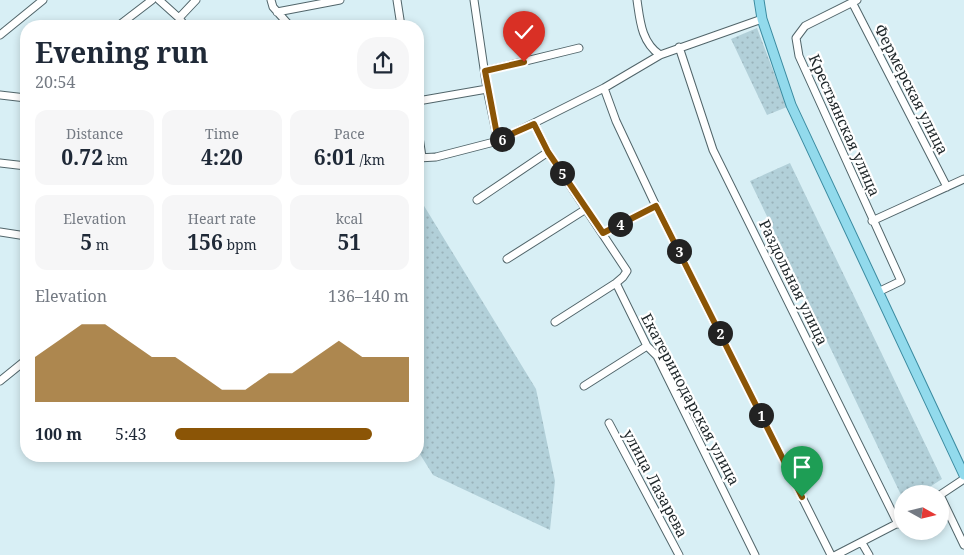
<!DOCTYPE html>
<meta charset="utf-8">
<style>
:root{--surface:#fff;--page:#f6f6f7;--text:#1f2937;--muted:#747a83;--accent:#8b5506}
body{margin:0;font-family:"Noto Serif",serif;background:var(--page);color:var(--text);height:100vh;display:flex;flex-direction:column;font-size:19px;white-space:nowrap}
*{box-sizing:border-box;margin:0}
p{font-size:16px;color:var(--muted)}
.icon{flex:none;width:28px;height:28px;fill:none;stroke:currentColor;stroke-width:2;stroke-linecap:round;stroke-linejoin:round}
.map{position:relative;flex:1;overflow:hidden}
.details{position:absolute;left:20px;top:20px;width:404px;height:442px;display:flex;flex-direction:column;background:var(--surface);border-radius:20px;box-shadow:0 2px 8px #0003}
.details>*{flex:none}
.needle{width:32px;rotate:98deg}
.buttons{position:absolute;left:894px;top:485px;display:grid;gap:10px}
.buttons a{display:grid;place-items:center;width:55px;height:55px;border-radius:50%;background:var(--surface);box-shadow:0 2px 8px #0003;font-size:25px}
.pin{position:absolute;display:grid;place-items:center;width:42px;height:42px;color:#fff;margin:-51px -21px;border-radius:50% 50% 50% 0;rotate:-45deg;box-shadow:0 0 5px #0007}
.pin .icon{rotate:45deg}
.km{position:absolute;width:25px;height:25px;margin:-12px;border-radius:50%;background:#222;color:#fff;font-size:14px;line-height:25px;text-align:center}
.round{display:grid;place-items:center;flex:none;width:52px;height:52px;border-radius:20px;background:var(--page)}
.overview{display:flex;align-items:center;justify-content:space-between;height:85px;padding:0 15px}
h1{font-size:28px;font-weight:700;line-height:38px}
.metrics{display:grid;grid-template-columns:repeat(3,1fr);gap:8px;height:85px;padding:5px 15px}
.metrics div{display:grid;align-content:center;border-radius:12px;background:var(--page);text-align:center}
.metrics b{font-size:21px;font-weight:700}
.metrics small{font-size:14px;font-weight:400}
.metrics p{font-size:14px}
.chart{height:140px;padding:10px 15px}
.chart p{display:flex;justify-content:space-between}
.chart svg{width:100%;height:90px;margin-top:5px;fill:var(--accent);opacity:.7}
ul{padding:0 15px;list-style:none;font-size:16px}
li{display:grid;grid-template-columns:80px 60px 1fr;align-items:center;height:38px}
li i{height:12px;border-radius:6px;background:var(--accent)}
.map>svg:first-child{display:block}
</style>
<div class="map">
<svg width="964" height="555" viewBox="0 0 964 555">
<defs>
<pattern id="green-dots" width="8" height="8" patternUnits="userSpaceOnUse" patternTransform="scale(1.25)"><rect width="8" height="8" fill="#b2d0d9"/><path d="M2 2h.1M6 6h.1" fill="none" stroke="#99b2ba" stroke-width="1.8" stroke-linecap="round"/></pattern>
</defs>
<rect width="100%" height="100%" fill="#d8eff5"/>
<path fill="url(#green-dots)" d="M757,28L787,107L767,115L731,39Z
M790,163L942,479L919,494H902V497L750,181Z
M418,196L536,389L555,481L550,530L433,475L418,451Z"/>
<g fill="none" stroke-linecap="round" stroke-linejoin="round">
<defs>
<path id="minor" d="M159,0L179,18L185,26
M271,0L273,7L290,26
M397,0L401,26
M474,0L487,89L498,141
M637,0C640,20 641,42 660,55
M857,0L805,26L796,38L799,56L901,281L878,292
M852,2L947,187
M277,12L340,0
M179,18L196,0
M118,26L152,0
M0,35L43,0
M679,47L713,150L898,524
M485,71L579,48
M604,88L616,121L656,206L831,555
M0,95L26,98
M418,101L487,89
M534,124L548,152L627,271L623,277L616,283L555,322
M418,130L422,157
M418,158L436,157L498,141L604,88L660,55L762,19
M0,163L26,166
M477,200L548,152
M872,221L964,179
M0,232L26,236
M603,233L656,206
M507,259L586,209
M616,283L647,346L657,356L755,555
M0,381L26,360
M584,386L647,346
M609,423L679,555
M964,479L940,495L964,545
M862,543L869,555
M836,555L902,521"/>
<path id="major" d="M759,0L762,19L791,105L964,475"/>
</defs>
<use href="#minor" stroke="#51656a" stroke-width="9"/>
<use href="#major" stroke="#3b8ba0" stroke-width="11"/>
<use href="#minor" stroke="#fff" stroke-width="7"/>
<use href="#major" stroke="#92daec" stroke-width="9"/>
</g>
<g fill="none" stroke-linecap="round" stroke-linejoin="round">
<defs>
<path id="route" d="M524,62L485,71L498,140L534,124L548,152L603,233L656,206L802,497"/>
</defs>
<use href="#route" stroke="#fff" stroke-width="10"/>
<use href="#route" stroke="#8b5506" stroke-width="6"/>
</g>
<g text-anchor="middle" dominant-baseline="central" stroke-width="4.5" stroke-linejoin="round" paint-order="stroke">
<g font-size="15" fill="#1e2629" stroke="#fff">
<text transform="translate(912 89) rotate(63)">Фермерская улица</text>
<text transform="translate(845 125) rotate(66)">Крестьянская улица</text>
<text transform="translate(794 282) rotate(64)">Раздольная улица</text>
<text transform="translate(691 399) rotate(62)">Екатеринодарская улица</text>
<text transform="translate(656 483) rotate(62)">улица Лазарева</text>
</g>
</g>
</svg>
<div class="buttons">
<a><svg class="needle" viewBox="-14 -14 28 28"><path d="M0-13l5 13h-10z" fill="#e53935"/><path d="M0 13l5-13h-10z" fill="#747a83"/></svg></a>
</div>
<div class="pin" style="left:802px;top:497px;background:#1e9e55"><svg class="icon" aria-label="arrive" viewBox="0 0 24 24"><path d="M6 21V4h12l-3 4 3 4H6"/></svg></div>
<div class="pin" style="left:524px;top:62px;background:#d93025"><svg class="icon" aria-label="check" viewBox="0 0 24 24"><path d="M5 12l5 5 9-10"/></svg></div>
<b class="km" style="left:761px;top:415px">1</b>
<b class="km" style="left:720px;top:333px">2</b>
<b class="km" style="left:679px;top:251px">3</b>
<b class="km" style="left:620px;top:224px">4</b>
<b class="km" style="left:562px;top:173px">5</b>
<b class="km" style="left:502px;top:139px">6</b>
<section class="details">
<div class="overview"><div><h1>Evening run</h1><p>20:54</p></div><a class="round"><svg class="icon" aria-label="share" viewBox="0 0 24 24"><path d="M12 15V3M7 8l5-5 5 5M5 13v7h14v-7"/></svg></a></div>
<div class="metrics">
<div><p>Distance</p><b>0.72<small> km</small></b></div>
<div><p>Time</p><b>4:20</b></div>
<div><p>Pace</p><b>6:01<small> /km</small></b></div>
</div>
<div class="metrics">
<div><p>Elevation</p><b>5<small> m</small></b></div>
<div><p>Heart rate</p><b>156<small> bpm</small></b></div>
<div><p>kcal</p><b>51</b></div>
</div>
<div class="chart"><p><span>Elevation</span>136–140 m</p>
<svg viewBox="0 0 160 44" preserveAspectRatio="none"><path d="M0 44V22L10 14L20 6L30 6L40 14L50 22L60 22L70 30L80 38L90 38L100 30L110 30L120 22L130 14L140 22L150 22L160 22V44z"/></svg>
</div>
<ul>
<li><b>100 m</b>5:43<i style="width:84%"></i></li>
</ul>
</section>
</div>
